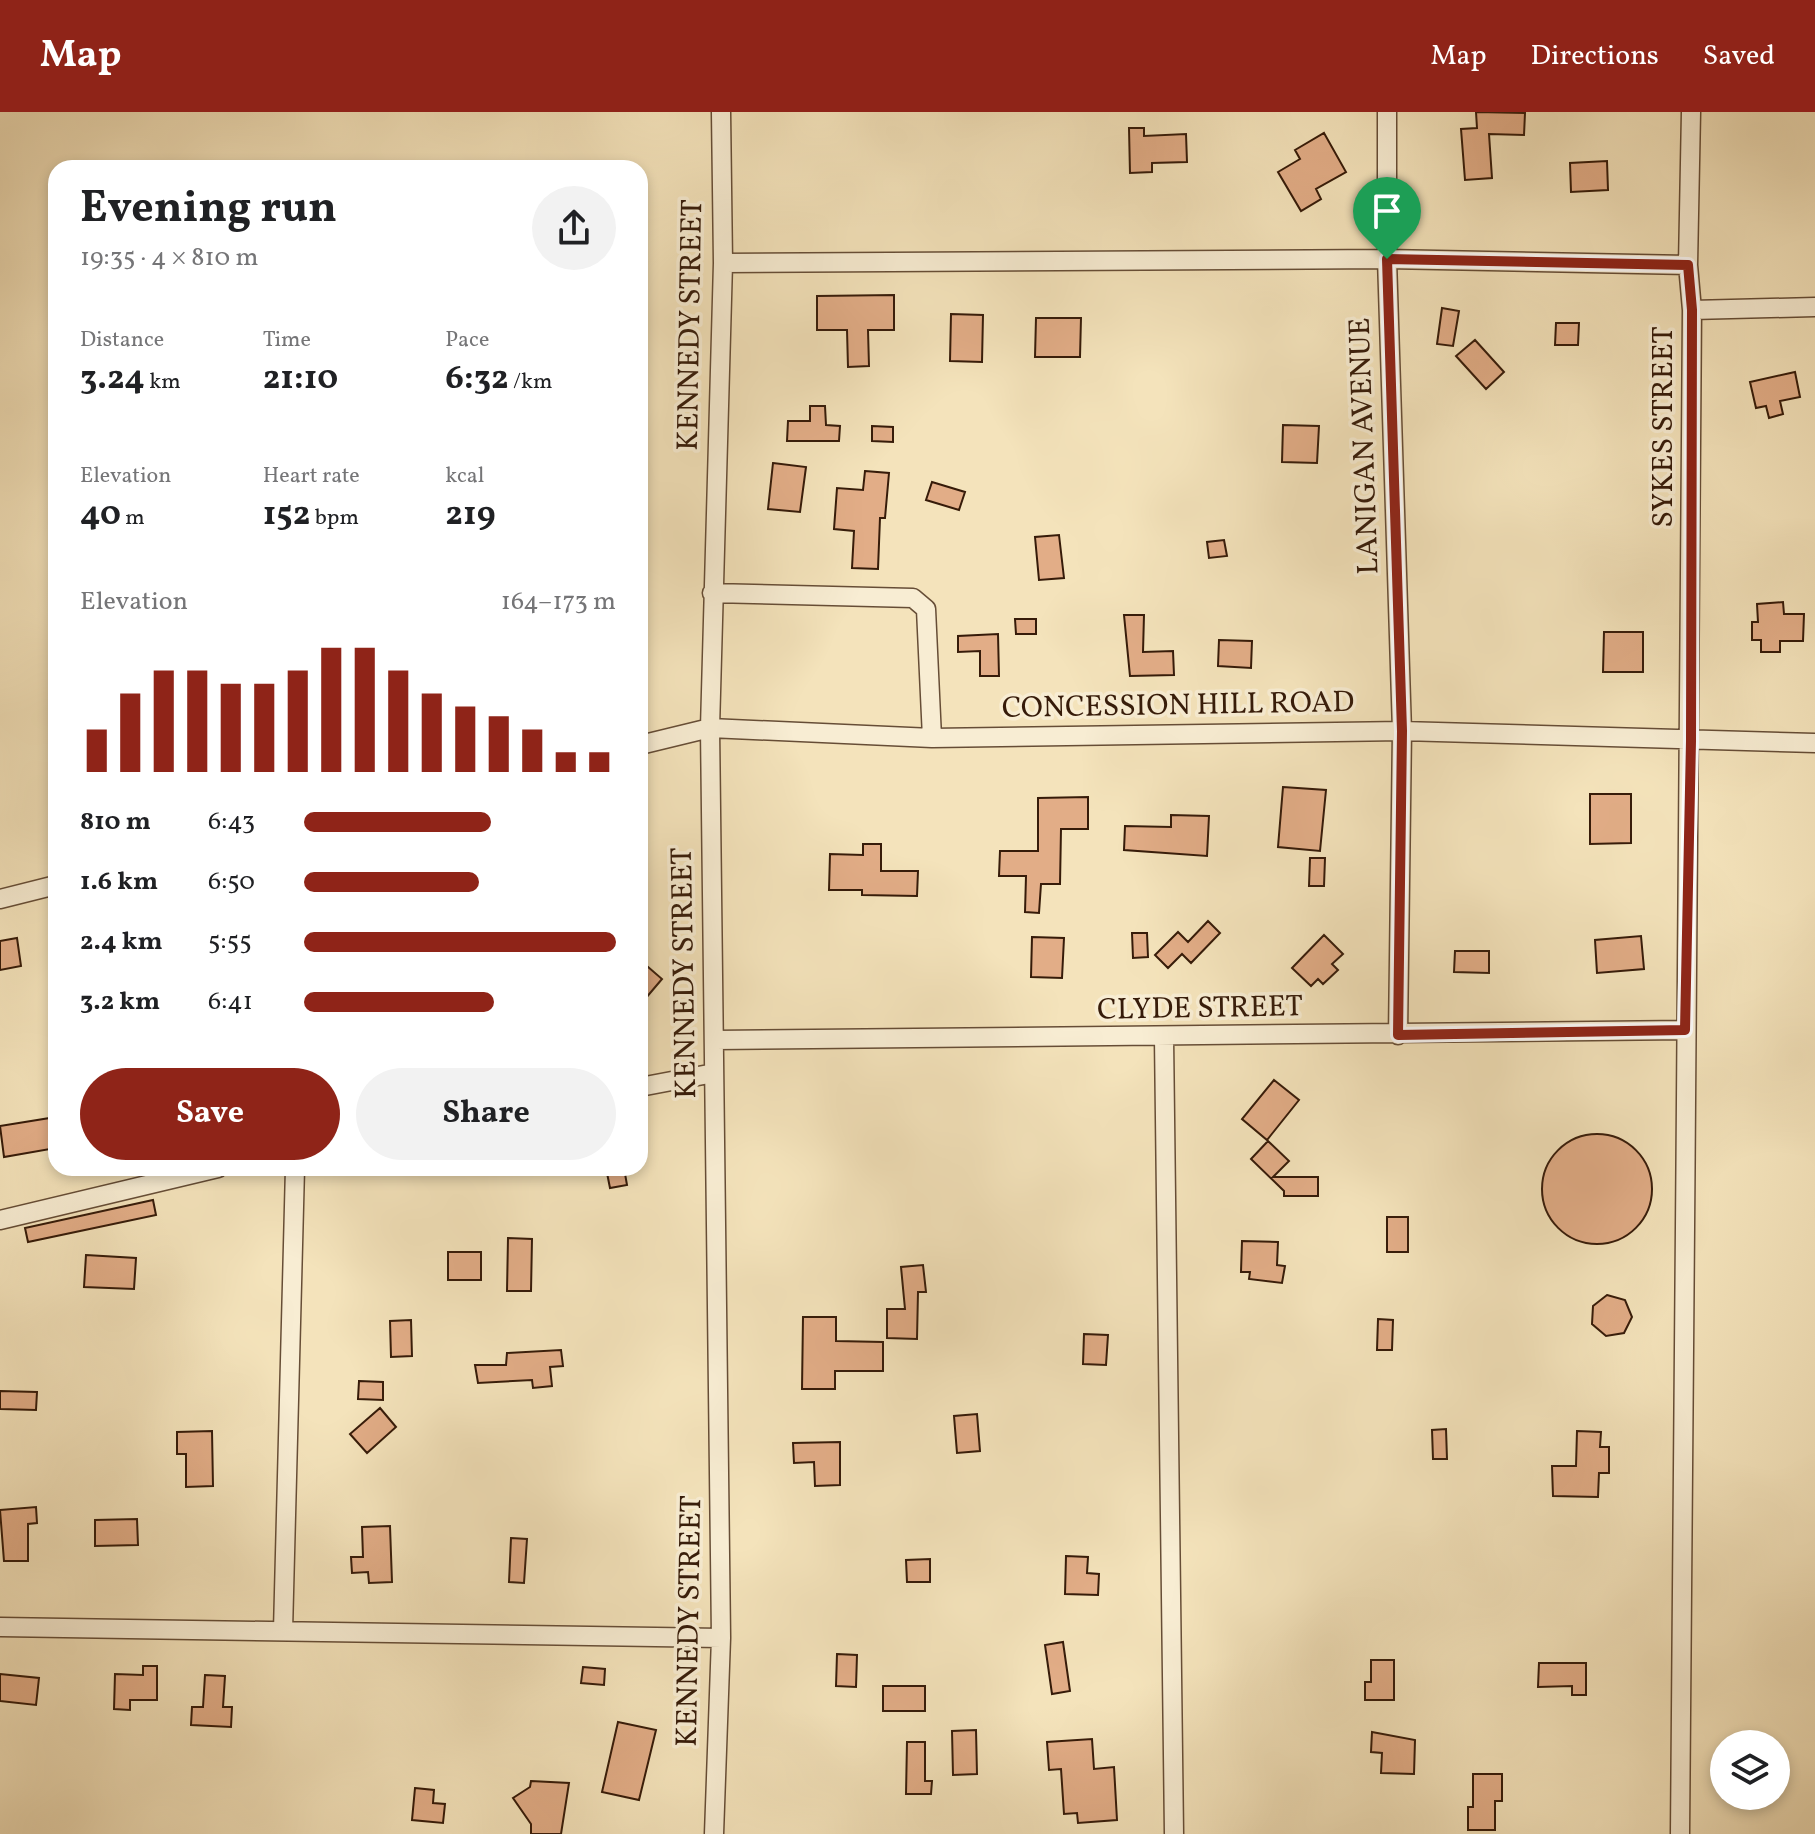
<!DOCTYPE html>
<meta charset="utf-8">
<style>
:root{--surface:#fff;--page:#f2f2f2;--text:#202124;--muted:#757577;--accent:#8f2418}
body{margin:0;font-family:Vollkorn,serif;background:var(--page);color:var(--text);height:100vh;display:flex;flex-direction:column;font-size:30px;white-space:nowrap}
*{box-sizing:border-box;margin:0}
p{font-size:26px;color:var(--muted)}
.icon{flex:none;width:44px;height:44px;fill:none;stroke:currentColor;stroke-width:2;stroke-linecap:round;stroke-linejoin:round}
.map{position:relative;flex:1;overflow:hidden}
.panel{position:absolute;left:48px;top:48px;width:600px;height:1016px;display:flex;flex-direction:column;background:var(--surface);border-radius:24px;box-shadow:0 4px 12px #0003}
.panel>*{flex:none}
.controls{position:absolute;left:1710px;top:1618px;display:grid;gap:16px}
.controls a{display:grid;place-items:center;width:80px;height:80px;border-radius:50%;background:var(--surface);box-shadow:0 4px 12px #0003;font-size:40px}
.pin{position:absolute;display:grid;place-items:center;width:68px;height:68px;color:#fff;margin:-82px -34px;border-radius:50% 50% 50% 0;rotate:-45deg;box-shadow:0 0 8px #0007}
.pin .icon{rotate:45deg}
.round{display:grid;place-items:center;flex:none;width:84px;height:84px;border-radius:42px;background:var(--page)}
.headline{display:flex;align-items:center;justify-content:space-between;height:136px;padding:0 32px}
h1{font-size:44px;font-weight:700;line-height:60px}
.metrics{display:grid;grid-template-columns:repeat(3,1fr);gap:12px;height:136px;padding:8px 32px}
.metrics div{display:grid;align-content:center}
.metrics b{font-size:34px;font-weight:700}
.metrics small{font-size:22px;font-weight:400}
.metrics p{font-size:22px}
.chart{height:224px;padding:16px 32px}
.chart p{display:flex;justify-content:space-between}
.chart svg{width:100%;height:144px;margin-top:8px;stroke:var(--accent);stroke-width:6}
.action{display:flex;gap:16px;margin-top:auto;padding:16px 32px}
.action a{flex:1;height:92px;border-radius:48px;background:var(--accent);color:#fff;font-size:32px;font-weight:700;line-height:92px;text-align:center}
.action a+a{background:var(--page);color:var(--text)}
ul{padding:0 32px;list-style:none;font-size:26px}
li{display:grid;grid-template-columns:128px 96px 1fr;align-items:center;height:60px}
li i{height:20px;border-radius:10px;background:var(--accent)}
header{display:flex;align-items:center;gap:48px;box-sizing:border-box;height:112px;padding:0 40px;background:var(--accent);color:#fff}
header strong{font-size:38px}
nav{display:flex;gap:44px;margin-inline-start:auto;font-size:28px}
.map>svg:first-child{display:block}
</style>
<header>
<strong>Map</strong>
<nav><a>Map</a><a>Directions</a><a>Saved</a></nav>
</header>
<div class="map">
<svg width="1815" height="1722" viewBox="0 0 1815 1722">
<rect width="100%" height="100%" fill="#f4e3bb"/>
<filter id="stains"><feTurbulence type="fractalNoise" baseFrequency=".0025" numOctaves="4"/><feColorMatrix values="0 0 0 0 .2 0 0 0 0 .09 0 0 0 0 .02 0 0 0 .5 -.17"/></filter>
<radialGradient id="worn" r=".72"><stop offset=".6" stop-color="#630" stop-opacity="0"/><stop offset="1" stop-color="#630" stop-opacity=".3"/></radialGradient>
<path fill="#e2ad87" stroke="#361b09" stroke-width="2" d="M1476,0L1525,1L1524,23L1489,22L1492,66L1465,68L1461,17L1477,16Z
M1129,16H1144V24L1186,22L1187,50L1152,51V60L1130,61Z
M1324,21L1346,60L1316,77L1321,87L1301,99L1278,60L1300,47L1295,38Z
M1607,49L1608,78L1571,80L1570,51Z
M894,183V218H868L869,254L848,255L847,218H817V184Z
M1442,196L1459,199L1453,234L1437,232Z
M951,202L983,203L982,250L950,249Z
M1036,206H1081L1080,245H1035Z
M1556,211H1579L1578,233H1555Z
M1475,228L1504,260L1486,277L1456,244Z
M1795,260L1800,285L1780,289L1783,302L1769,306L1766,294L1756,296L1750,270Z
M810,294H825L826,313L840,314L839,329H787L788,309H810Z
M1283,313L1319,314L1317,351L1282,350Z
M872,314L893,315V330L872,329Z
M773,351L806,355L800,400L768,397Z
M865,359L889,361L885,406H880L878,457L852,456L854,419L834,417L837,376L863,378Z
M932,370L965,380L959,398L926,388Z
M1059,423L1064,466L1039,468L1035,425Z
M1224,428L1227,444L1209,446L1207,430Z
M1783,490L1784,502H1804L1803,529H1780V540H1761V528H1752V510H1758L1757,492Z
M1124,503H1144L1143,540L1173,539L1174,563L1130,564Z
M1015,507H1036V522H1016Z
M1604,520H1643V560H1603Z
M998,522L999,564H980V539L958,540V524Z
M1219,528L1252,529L1251,556L1218,554Z
M1283,675L1326,678L1320,739L1278,735Z
M1590,682H1631V731L1590,732Z
M1088,685V717H1061L1060,772H1041L1039,801L1025,800L1026,764H999L1000,739H1038V686Z
M1171,703L1209,704L1207,744L1124,738L1125,714L1171,715Z
M863,732H881V759H918L917,784L862,783V778H829L830,742L863,743Z
M1310,746H1325L1324,774H1309Z
M1208,809L1220,821L1191,851L1182,842L1168,856L1155,843L1178,820L1188,830Z
M1132,821H1147L1148,845L1133,846Z
M1324,823L1343,842L1332,852L1338,858L1323,872L1318,867L1311,874L1292,856Z
M1641,824L1644,857L1597,861L1595,828Z
M1032,825L1064,826L1062,866L1031,865Z
M17,826L21,854L0,858V829Z
M1455,839H1489V861L1454,860Z
M640,848L662,867L640,893Z
M1274,968L1299,988L1267,1028L1242,1007Z
M56,1005V1036L4,1045L0,1014Z
M1542 1077a55 55 0 1 1 110 0a55 55 0 1 1-110 0Z
M1268,1029L1289,1049L1273,1065H1318V1084H1284V1079L1251,1047Z
M606,1056H624L627,1073L610,1076Z
M153,1088L156,1103L28,1130L25,1116Z
M1387,1105H1408V1140H1387Z
M508,1126L532,1127L531,1179H507Z
M1242,1129L1278,1130L1277,1153L1285,1154L1282,1171L1249,1167L1250,1160H1241Z
M448,1140H481V1168H448Z
M86,1143L136,1146L134,1177L84,1175Z
M923,1153L926,1180H918L917,1227L887,1226V1197H905L901,1155Z
M1607,1183L1625,1188L1632,1205L1624,1221L1606,1224L1592,1212L1593,1194Z
M803,1205H836V1229L883,1230V1259H835V1277H802Z
M1378,1207L1393,1208L1392,1238H1377Z
M411,1208L412,1244L391,1245L390,1209Z
M1084,1222L1108,1223L1106,1253L1083,1252Z
M561,1238L563,1254L550,1255L552,1274L533,1276L532,1268L478,1271L475,1253H506L507,1241Z
M359,1269L383,1270V1288L358,1287Z
M0,1279L37,1280L36,1298L0,1297Z
M380,1296L396,1315L367,1341L350,1322Z
M977,1302L980,1339L957,1341L954,1304Z
M1446,1317L1447,1347H1433L1432,1318Z
M212,1319L213,1374L186,1375V1342H177V1320Z
M1577,1319L1601,1320L1600,1335H1609V1361H1599L1598,1385L1553,1384L1552,1354H1576Z
M840,1330V1373L815,1374L814,1350L794,1351L793,1331Z
M36,1395L37,1411L28,1412V1449H4L0,1398Z
M137,1407L138,1433L95,1434V1408Z
M390,1414L392,1470L369,1471L368,1460L352,1461L351,1445H363L362,1415Z
M511,1426L527,1427L524,1471L509,1470Z
M1066,1444L1088,1445L1087,1461L1099,1462L1098,1483L1065,1482Z
M930,1447V1470H907L906,1448Z
M1063,1530L1070,1579L1052,1582L1045,1533Z
M837,1542L857,1543L856,1575L836,1574Z
M1371,1548H1394V1588H1365V1570H1371Z
M1539,1551H1586V1583H1572V1574L1538,1575Z
M143,1554H157V1588H130V1598L114,1597L115,1562L143,1563Z
M583,1555L605,1557L604,1573L581,1571Z
M0,1562L39,1566L36,1593L0,1589Z
M205,1563L225,1564L223,1595H232L231,1615L191,1613L192,1595H203Z
M883,1574H925V1599H883Z
M618,1610L656,1618L639,1688L602,1680Z
M976,1618L977,1662L953,1663L952,1619Z
M1372,1620L1415,1628L1414,1662L1381,1661L1382,1641L1371,1640Z
M1092,1627L1094,1657L1114,1655L1117,1708L1078,1711L1077,1701L1064,1702L1061,1657L1049,1658L1047,1630Z
M907,1630H925V1669H932L931,1682H906Z
M1473,1662H1502V1689H1495V1718H1468V1695H1473Z
M531,1669L569,1671L561,1722H531V1712L513,1686L530,1675Z
M415,1676L434,1678L433,1691L445,1692L443,1711L412,1708Z"/>
<g fill="none" stroke-linecap="round" stroke-linejoin="round">
<defs>
<path id="minor" d="M1387,0V147L1402,619L1398,923
M723,151L1387,147L1688,153
M1692,198L1815,195
M712,481L913,486L926,497L932,626
M640,633L710,616L932,626L1402,619L1815,631
M0,787L56,773
M1164,926L1174,1722
M715,928L1685,918
M640,975L714,961
M0,1108L218,1056
M0,1515L721,1526
M283,1519L295,1056
M714,1722L721,1526L710,616L723,151L721,0
M1680,1722C1683,1214 1690,706 1692,198L1688,153L1691,0"/>
</defs>
<use href="#minor" stroke="#664d36" stroke-width="21"/>
<use href="#minor" stroke="#f8edd3" stroke-width="18"/>
</g>
<g fill="none" stroke-linecap="round" stroke-linejoin="round">
<defs>
<path id="route" d="M1387,147L1688,153L1692,198L1691,629L1685,918L1398,923L1402,619Z"/>
</defs>
<use href="#route" stroke="#fff" stroke-width="16"/>
<use href="#route" stroke="#8f2418" stroke-width="10"/>
</g>
<g text-anchor="middle" dominant-baseline="central" stroke-width="7" stroke-linejoin="round" paint-order="stroke">
<g font-size="30" fill="#361b09" stroke="#f8edd3">
<text transform="translate(691 213) rotate(-89)">KENNEDY STREET</text>
<text transform="translate(1664 315) rotate(-90)">SYKES STREET</text>
<text transform="translate(1365 334) rotate(-92)">LANIGAN AVENUE</text>
<text transform="translate(1178 594) rotate(-1)">CONCESSION HILL ROAD</text>
<text transform="translate(685 861) rotate(-91)">KENNEDY STREET</text>
<text transform="translate(1200 897) rotate(-1)">CLYDE STREET</text>
<text transform="translate(690 1509) rotate(-89)">KENNEDY STREET</text>
</g>
</g>
<rect width="100%" height="100%" filter="url(#stains)"/>
<rect width="100%" height="100%" fill="url(#worn)"/>
</svg>
<div class="controls">
<a><svg class="icon" aria-label="layers" viewBox="0 0 24 24"><path d="M12 4l9 5-9 5-9-5zM3 14l9 5 9-5"/></svg></a>
</div>
<div class="pin" style="left:1387px;top:147px;background:#1e9e55"><svg class="icon" aria-label="arrive" viewBox="0 0 24 24"><path d="M6 21V4h12l-3 4 3 4H6"/></svg></div>
<section class="panel">
<div class="headline"><div><h1>Evening run</h1><p>19:35 · 4 × 810 m</p></div><a class="round"><svg class="icon" aria-label="share" viewBox="0 0 24 24"><path d="M12 15V3M7 8l5-5 5 5M5 13v7h14v-7"/></svg></a></div>
<div class="metrics">
<div><p>Distance</p><b>3.24<small> km</small></b></div>
<div><p>Time</p><b>21:10</b></div>
<div><p>Pace</p><b>6:32<small> /km</small></b></div>
</div>
<div class="metrics">
<div><p>Elevation</p><b>40<small> m</small></b></div>
<div><p>Heart rate</p><b>152<small> bpm</small></b></div>
<div><p>kcal</p><b>219</b></div>
</div>
<div class="chart"><p><span>Elevation</span>164–173 m</p>
<svg viewBox="0 0 160 44" preserveAspectRatio="none"><path d="M5 44V31M15 44V20M25 44V13M35 44V13M45 44V17M55 44V17M65 44V13M75 44V6M85 44V6M95 44V13M105 44V20M115 44V24M125 44V27M135 44V31M145 44V38M155 44V38"/></svg>
</div>
<ul>
<li><b>810 m</b>6:43<i style="width:60%"></i></li>
<li><b>1.6 km</b>6:50<i style="width:56%"></i></li>
<li><b>2.4 km</b>5:55<i style="width:100%"></i></li>
<li><b>3.2 km</b>6:41<i style="width:61%"></i></li>
</ul>
<div class="action"><a>Save</a><a>Share</a></div>
</section>
</div>
